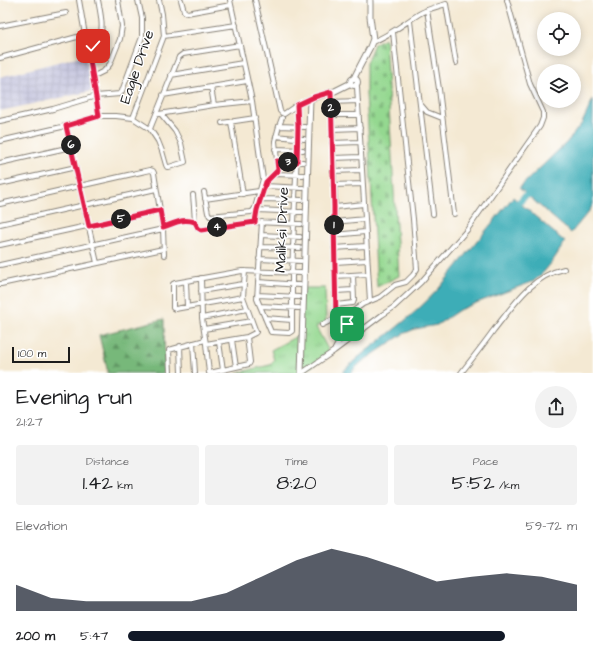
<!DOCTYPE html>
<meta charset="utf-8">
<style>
:root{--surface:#fff;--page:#f2f2f2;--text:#202124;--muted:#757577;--accent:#111827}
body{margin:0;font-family:"Architects Daughter",sans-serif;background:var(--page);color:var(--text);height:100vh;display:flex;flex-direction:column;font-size:15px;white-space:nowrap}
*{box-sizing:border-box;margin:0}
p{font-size:13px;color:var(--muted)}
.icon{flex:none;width:22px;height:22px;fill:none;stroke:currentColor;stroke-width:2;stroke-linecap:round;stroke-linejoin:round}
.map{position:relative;height:373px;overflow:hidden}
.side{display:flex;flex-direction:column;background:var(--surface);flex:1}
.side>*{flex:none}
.tools{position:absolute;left:537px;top:12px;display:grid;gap:8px}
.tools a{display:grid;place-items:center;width:44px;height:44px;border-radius:50%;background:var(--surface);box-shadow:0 2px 10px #0003;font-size:20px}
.scale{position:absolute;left:12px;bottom:10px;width:58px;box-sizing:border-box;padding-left:4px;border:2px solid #1c1c1c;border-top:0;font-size:11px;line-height:14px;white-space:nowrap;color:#1c1c1c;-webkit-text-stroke:3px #fff;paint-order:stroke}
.pin{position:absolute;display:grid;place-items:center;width:34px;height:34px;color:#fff;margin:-17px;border-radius:8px;box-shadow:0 2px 6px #0006}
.km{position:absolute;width:20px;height:20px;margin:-10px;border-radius:50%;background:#222;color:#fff;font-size:11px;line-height:20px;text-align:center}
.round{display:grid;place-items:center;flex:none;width:42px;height:42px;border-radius:21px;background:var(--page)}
.summary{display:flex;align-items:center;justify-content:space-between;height:68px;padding:0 16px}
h1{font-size:22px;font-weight:600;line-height:30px}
.stats{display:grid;grid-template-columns:repeat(3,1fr);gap:6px;height:68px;padding:4px 16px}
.stats div{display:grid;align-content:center;border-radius:4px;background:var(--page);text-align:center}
.stats b{font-size:20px;font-weight:600}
.stats small{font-size:11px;font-weight:400}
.stats p{font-size:11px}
.chart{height:112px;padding:8px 16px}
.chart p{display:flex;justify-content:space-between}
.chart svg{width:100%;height:72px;margin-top:4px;fill:var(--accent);opacity:.7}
ul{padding:0 16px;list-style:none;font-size:13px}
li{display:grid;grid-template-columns:64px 48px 1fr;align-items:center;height:30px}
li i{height:10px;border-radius:5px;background:var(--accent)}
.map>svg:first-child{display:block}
</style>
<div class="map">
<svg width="593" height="373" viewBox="0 0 593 373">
<defs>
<pattern id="industrial-grid" width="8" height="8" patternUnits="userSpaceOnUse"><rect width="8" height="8" fill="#c2c2dc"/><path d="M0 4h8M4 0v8" fill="none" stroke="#a6a6bc"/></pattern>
<pattern id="grass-tufts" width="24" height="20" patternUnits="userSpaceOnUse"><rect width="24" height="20" fill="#94d890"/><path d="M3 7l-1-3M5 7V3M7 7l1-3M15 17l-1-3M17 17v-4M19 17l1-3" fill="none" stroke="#7fb97c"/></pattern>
<pattern id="forest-firs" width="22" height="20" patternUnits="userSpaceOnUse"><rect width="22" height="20" fill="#77b87a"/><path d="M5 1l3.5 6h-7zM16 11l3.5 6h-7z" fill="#619563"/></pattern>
<pattern id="cemetery-stones" width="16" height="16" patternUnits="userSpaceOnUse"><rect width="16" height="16" fill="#94d890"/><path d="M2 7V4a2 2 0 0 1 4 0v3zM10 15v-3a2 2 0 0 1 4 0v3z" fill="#7fb97c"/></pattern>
</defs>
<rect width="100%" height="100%" fill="#fff"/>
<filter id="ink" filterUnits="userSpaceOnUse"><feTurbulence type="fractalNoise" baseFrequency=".025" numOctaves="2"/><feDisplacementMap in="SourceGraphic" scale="8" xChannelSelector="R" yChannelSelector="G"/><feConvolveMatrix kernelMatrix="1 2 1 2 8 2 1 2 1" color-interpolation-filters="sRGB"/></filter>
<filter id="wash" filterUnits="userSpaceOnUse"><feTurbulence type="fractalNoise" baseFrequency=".012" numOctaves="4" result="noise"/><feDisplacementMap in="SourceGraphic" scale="16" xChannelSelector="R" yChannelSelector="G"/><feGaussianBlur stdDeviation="0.9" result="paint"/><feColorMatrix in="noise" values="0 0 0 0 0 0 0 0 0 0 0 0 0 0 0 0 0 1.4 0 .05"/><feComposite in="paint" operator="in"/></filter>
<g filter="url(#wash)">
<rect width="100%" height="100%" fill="#f4e9d3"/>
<path fill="url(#industrial-grid)" d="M85,55L92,91L0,111V77Z"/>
<path fill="url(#grass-tufts)" stroke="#587a56" d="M302,288H325L326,322L316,327L330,353L303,373H237L270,365L274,360L271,350L299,335Z"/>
<path fill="url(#forest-firs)" stroke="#4a6a4b" d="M164,319L165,373H108L99,335Z"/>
<path fill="url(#cemetery-stones)" stroke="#587a56" d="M385,38L399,276L377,287L366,93V63L374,44Z"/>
<path fill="#3dadb7" stroke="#2c646a" d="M593,99V204L590,210L571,233L519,188L567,142L582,123Z
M513,197L565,242C556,256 548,270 534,281L471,305L459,310L437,325L415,329L403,334L362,362L354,369L352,373H342C355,358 372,347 387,335C406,320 424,305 440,287Z"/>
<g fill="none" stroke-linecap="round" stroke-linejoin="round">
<path stroke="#3dadb7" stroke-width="7" d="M513,209L524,197L535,191"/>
</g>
</g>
<g filter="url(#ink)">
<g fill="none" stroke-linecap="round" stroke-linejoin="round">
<defs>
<path id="minor" d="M79,0L99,116
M181,0L184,11L187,13L231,5
M255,0L280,111L282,113L284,114L297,105L310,99
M427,10L439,89L454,214
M410,21L433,214
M0,26L25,21L66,13
M164,36L236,25
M372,42C389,36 403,24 419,14C427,9 436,7 446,4L456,63
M88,48C92,46 96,45 98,41C105,30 100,11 98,0
M0,58L77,37
M171,75L243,63
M92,77L104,71L110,64L120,39L122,26L118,0
M356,84L357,87L370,301
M211,87L214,105
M331,93L335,207L334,222L336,318
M163,95L247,81
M331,102L358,101
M421,105L427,112L442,118
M159,114L214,105L252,101
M332,115H359
M133,118L164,36L162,14L159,0
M0,121L53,109L96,96L120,94L122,91L142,37V18L138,0
M231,122L243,194
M222,123L255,118
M66,126L97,263
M279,126L305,127
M150,129L179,57L183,54L240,45
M332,129L360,128
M276,136L304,139
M0,141L66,126L99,116H116L133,118L150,129L158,141L162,151L166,165L167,167H169L185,162L181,143L175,131L161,114
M332,143L360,142
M275,149L303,150
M333,158L361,157
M277,161L303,162
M0,163L71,147
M333,171L362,170
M275,174L303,175
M0,184L76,167
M333,185L363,184
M265,186L303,188
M204,192L208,213L210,216L251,212L253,211L255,208L263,179L252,101L230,0
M193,195L194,207L195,222
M205,199L259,191
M261,199L302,200
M0,204L150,170L153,171L154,173L163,229L164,255
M335,207L364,204
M257,210L302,212
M255,222L257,210L266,182L278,170L275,141L279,126L282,118
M262,222L257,299L271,332L289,333L292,331V273L298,127L297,105
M334,222L365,219
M0,224L156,189
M163,227C175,223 182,218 195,222L198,228L201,230L255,222L301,224
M261,235L300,237
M334,235L365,232
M0,245L160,210
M260,247L300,248
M334,248L366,246
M259,259L301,261
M335,262L367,260
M0,265L163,229
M335,276L367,274
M201,278L202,318L206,344L209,373
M186,281L187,307
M258,282L300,285
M0,284H1L163,249
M201,291L243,284
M336,291L353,290
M257,295L299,297
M243,297L175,309L173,308V284L175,283L242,271L301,273
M336,305L353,303L354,300L353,275
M260,306L299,308
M202,318L247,309
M265,318L292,320
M322,325L336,318L349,315
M204,329L252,321
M232,340L236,367
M219,342L223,370
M193,343L195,373
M206,344L247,337L255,333L256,332L243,297L245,271
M180,346L181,373
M335,349L346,329L349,315L352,312L363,304L380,297L395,285L406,282L413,275L417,269L413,219L393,32
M170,373L169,350L205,340
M210,373L249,364L250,362L247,337
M302,373L334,351L382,315L394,307L421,282L467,230L540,126L543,118V112L530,84L507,0
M461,373C472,359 483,345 493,331C513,306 531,276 564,269"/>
<path id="tertiary" d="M354,78L360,66L370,47L373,39L370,17V0
M350.5 82a3.5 3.5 0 1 1 7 0a3.5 3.5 0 1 1-7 0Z
M301,373L310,99L335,91L351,83"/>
</defs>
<use href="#minor" stroke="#888278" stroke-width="6"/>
<use href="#tertiary" stroke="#888278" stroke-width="7"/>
<use href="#minor" stroke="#fff" stroke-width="4"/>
<use href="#tertiary" stroke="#fff" stroke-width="5"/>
</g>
</g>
<g fill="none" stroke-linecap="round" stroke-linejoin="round" filter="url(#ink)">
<defs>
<path id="route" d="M93,46L88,48L99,116L66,126L89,226L160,210L163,227C176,223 182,218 195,222L198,228L201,230L255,222L257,210L266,182L278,170L277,161L297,162L298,127L297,105L314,97L331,92L334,207V222L336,318L349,314L347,324"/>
</defs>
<use href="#route" stroke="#fff" stroke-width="8"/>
<use href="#route" stroke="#e11d48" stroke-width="5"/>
</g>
<g text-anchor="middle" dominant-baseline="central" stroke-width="3" stroke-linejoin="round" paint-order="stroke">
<g font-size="15" fill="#1c1c1c" stroke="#fff">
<text transform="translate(137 67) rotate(-71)">Eagle Drive</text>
<text transform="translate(282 230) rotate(-88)">Maliksi Drive</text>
</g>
</g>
</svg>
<div class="tools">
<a><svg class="icon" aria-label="locate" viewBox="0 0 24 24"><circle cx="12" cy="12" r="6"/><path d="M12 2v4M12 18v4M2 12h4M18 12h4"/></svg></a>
<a><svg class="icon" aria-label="layers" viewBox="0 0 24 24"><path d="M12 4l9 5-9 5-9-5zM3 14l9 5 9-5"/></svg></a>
</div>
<div class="scale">100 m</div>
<div class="pin" style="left:347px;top:324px;background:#1e9e55"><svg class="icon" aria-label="arrive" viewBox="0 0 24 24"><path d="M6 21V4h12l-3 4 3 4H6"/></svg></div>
<div class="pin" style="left:93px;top:46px;background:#d93025"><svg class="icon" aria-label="check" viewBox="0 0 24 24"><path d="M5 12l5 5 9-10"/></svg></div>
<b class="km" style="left:334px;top:225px">1</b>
<b class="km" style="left:331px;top:108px">2</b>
<b class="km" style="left:288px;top:162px">3</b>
<b class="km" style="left:217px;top:227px">4</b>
<b class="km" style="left:121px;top:219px">5</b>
<b class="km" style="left:71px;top:145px">6</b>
</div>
<section class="side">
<div class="summary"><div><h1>Evening run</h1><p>21:27</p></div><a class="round"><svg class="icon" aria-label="share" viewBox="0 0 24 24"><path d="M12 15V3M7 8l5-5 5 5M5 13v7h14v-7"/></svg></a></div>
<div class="stats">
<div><p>Distance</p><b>1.42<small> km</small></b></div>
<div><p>Time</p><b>8:20</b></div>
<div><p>Pace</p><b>5:52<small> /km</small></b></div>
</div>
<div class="chart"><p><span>Elevation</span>59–72 m</p>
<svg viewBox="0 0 160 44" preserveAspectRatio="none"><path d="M0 44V28L10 36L20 38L30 38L40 38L50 38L60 33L70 23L80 13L90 6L100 11L110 18L120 26L130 23L140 21L150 23L160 28V44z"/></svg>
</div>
<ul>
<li><b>200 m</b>5:47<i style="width:84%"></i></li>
</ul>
</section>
